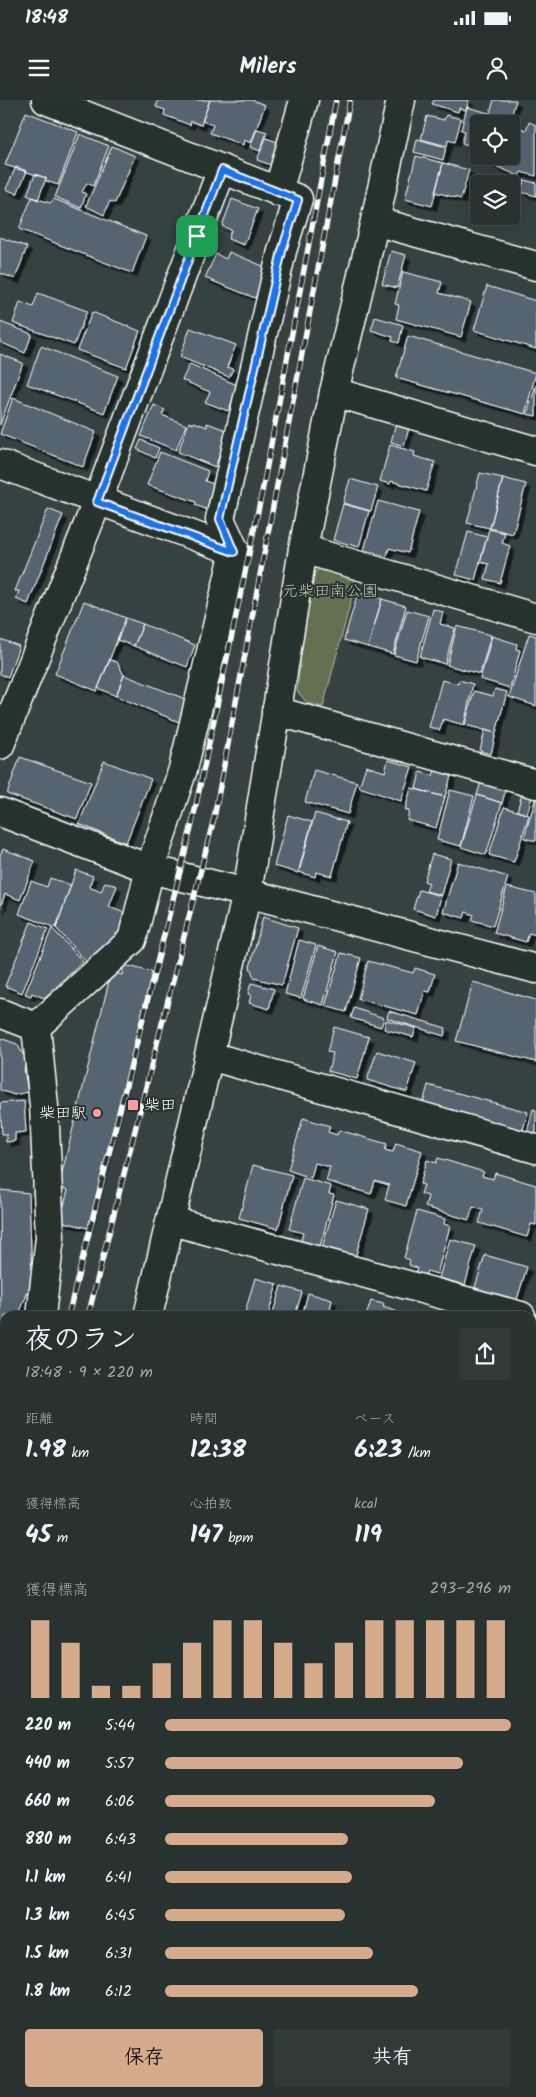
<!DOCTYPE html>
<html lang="ja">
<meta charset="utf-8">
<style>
:root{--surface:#283231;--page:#303a39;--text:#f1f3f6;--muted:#a5aaab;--line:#444d4d;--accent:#d6ab8b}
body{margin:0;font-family:Kalam,"Klee One",sans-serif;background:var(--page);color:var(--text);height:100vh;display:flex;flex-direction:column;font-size:19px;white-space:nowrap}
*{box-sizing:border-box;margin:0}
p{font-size:16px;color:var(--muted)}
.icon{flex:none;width:28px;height:28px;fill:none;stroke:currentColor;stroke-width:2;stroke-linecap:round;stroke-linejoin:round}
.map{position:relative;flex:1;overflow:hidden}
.panel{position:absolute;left:0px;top:1211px;width:536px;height:786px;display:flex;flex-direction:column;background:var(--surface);border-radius:15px 15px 0 0;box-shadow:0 5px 20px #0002,0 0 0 1px var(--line)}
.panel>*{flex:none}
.buttons{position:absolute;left:470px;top:15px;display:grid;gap:10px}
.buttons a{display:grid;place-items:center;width:50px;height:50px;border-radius:5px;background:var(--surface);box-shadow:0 5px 20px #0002,0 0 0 1px var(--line);font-size:25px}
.pin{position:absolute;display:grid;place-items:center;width:42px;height:42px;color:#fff;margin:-21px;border-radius:10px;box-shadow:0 2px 8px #0006}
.round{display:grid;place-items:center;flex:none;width:52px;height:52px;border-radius:5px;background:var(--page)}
.overview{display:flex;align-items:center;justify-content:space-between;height:85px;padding:0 25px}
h1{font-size:28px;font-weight:800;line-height:38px}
.figures{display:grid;grid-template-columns:repeat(3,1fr);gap:8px;height:85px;padding:5px 25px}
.figures div{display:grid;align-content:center}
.figures b{font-size:25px;font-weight:800}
.figures small{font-size:14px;font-weight:400}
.figures p{font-size:14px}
.chart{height:140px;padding:10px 25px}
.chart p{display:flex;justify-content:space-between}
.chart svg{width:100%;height:90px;margin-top:5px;stroke:var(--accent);stroke-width:6}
.cta{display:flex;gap:10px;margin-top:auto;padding:10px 25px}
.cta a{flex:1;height:58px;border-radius:5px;background:var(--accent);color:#111;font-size:20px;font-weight:800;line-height:58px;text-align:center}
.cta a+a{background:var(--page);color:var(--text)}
ul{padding:0 25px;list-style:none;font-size:16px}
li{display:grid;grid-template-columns:80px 60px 1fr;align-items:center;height:38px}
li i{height:12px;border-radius:6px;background:var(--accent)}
.status{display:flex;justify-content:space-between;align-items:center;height:35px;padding:0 25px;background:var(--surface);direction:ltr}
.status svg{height:14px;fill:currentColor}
header{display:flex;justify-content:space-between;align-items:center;height:65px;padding:0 25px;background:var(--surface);font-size:22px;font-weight:800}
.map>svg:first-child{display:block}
</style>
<div class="status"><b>18:48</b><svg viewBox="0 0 49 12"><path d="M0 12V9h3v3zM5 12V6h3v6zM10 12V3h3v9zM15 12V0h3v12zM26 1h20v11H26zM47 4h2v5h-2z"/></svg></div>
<header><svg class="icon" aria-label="menu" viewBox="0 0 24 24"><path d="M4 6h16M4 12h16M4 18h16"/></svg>Milers<svg class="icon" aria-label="person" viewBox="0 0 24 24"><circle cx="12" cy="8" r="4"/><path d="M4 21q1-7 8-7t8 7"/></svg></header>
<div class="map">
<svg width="536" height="1997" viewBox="0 0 536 1997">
<defs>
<filter id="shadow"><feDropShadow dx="4.5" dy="4.5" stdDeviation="0" flood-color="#0009"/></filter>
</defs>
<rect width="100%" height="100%" fill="#354241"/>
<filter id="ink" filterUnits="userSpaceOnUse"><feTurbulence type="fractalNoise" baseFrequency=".02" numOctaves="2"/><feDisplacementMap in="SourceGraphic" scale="10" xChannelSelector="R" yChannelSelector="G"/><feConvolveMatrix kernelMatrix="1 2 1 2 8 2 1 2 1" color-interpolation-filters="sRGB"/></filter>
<g filter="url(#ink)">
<path fill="#3f4c4f" d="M5,1766V1992L378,1993L377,1997H0V1769Z"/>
<path fill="#627051" stroke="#b0b8a8" d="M325,465L358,474L323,607L307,603L297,591L310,475Z
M531,1675L536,1677V1908L531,1906Z"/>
<path fill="#576471" stroke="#fff" filter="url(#shadow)" d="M158,0H210L201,25L191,21L190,25L164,15L165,10L156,7Z
M210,0H252L265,5L251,43L244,40L243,45L210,33L213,25L202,21Z
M434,0H469L466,10L459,8L458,12L432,4Z
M494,0H516L509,24H489L487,22Z
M467,7L489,13L486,24H479V48L462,43L465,31L461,30Z
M26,12L78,32L58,85L46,81V78L5,65Z
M446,15L461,19L455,42L448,40L447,46L421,39L427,16L444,20Z
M529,22L536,25V76L521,72L519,76L488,63L490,56H511V25L526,30Z
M257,29L267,32L260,51L250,47Z
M80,34L109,46L93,86L87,83L82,92L86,94L81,108L55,97Z
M266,38L280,43L271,65L257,60Z
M417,39L446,47L443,60L414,52Z
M112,46L135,56L115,103L110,101L104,115L86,106Z
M416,56L443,63L432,106L405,99Z
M443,63L469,70L461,99L435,92Z
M16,67L27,71L17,94L6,89Z
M35,74L46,78L38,100L27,95Z
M524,80L536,83V96L521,92Z
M32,97L50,103L54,99L146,136L132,173L19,129Z
M232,99L258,109L244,145L228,139L231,130L222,126Z
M0,137L27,147L15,179L0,173Z
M391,151L406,155L397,188L382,184Z
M229,152L268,168L255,198L205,178L216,154L226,159Z
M403,172L442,182L439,193L471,202L461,237L396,219L399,205L395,204Z
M487,186L536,201V249L474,230Z
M38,193L87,211L74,245L13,223L20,202L33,207Z
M92,212L140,231L126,268L77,250Z
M375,217L403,225L399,243L392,241L393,237L371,230Z
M0,222L32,234L25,253L0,242Z
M190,228L236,245L227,267L233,269L229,277L180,257Z
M408,236L536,273L525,314L396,278Z
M41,246L118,276L104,313L27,284Z
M0,254L23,263L0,325Z
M190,264L239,286L228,311L205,302L210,292L182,280Z
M536,285V316L527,314Z
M13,298L96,332L83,367L0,334Z
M154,305L165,310L162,315L186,325L176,350L141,336Z
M397,318L411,321L404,346L391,342Z
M189,322L193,324L194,322L207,327V323L229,331L215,367L178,352Z
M141,340L159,348L155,358L137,349Z
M390,345L415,352L414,356L435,362L426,391L391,381L390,384L380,381Z
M160,352L208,371L205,381L216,385L208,410L195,405L196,402L147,385Z
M480,373L503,378L490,428L467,423Z
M503,378L526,384L513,434L490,428Z
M350,379L378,387L371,411L343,403Z
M378,401L419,412L408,453L389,448L387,456L364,450Z
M343,404L369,411L359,447L333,440Z
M48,409L63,415L28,504L16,499L19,491H15Z
M489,429L505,433L502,443L510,446L500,483L485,479L489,464L480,462Z
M468,432L487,437L475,480L456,475Z
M358,492L382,499L368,547L344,540Z
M382,499L406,506L393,554L368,547Z
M84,501L126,518L97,591L55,574Z
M433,509L443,512L440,524L455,528L445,564L420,557Z
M407,510L429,516L416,561L394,555Z
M126,518L143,524L134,546L117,540Z
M143,524L195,545L187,567L134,546Z
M457,526L491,535L480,574L447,565Z
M529,534L536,536V606L509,597Z
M492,536L517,544L516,549L520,550L510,588L480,579Z
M0,539L19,546L8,577L0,574Z
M110,560L117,562L124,575L116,596L98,588Z
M124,575L188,600L179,622L116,596Z
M442,580L458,584L459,580L473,584L464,625L443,619L440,630L429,627Z
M495,589L507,592L496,633L465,625L474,591L493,596Z
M485,630L496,633L491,654L480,651Z
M20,657L91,682L77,719L7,694Z
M388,660L412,667L401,701L359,687L366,666L385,672Z
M104,661L151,679L126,743L79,724Z
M437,664L453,669L445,697L416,689L420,672L433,676Z
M314,670L357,682L348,714L305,702Z
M482,678L507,685L502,703L477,695Z
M411,688L445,697L436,728L407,720L409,711L405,710Z
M450,690L474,696L461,746L437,740Z
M522,694L532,697L527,714L517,711Z
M477,695L502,703L486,755L461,747Z
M536,697V741L524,738Z
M504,707L529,715L514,762L489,755Z
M315,713L347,722L332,776L316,772L315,777L299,772Z
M288,715L312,722L298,773L274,766Z
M3,749L35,761L20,800L5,794L0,808V755Z
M432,754L451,759L441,795L426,791L429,783L424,781Z
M458,762L508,777L493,826L472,820L474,815L466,812L464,818L443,812Z
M76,770L93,776L89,787L101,792L105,782L117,786L109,807L125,813L122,834L87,863L56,828Z
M50,778L71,785L56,828L19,814L31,781L47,787Z
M507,787L536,794V835L529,833L526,842L494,833Z
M419,790L441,796L436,816L413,809Z
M263,817L298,828L282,885L254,878L250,867Z
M31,822L48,829L22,893L5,886Z
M52,828L83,862L44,898L32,893L31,896L25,894Z
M299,840L316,845L301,898L285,894Z
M318,846L338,852L323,905L303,899Z
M341,853L361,858L346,912L325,906Z
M368,861L413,873L415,868L435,874L430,892L425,891L418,915L358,899Z
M124,865L152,872L88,1128L60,1121L68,1090L61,1088L60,1081L110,877L114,873L122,875Z
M473,882L536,900V962L456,941Z
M251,883L274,889L269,909L249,903L251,895L248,894Z
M354,908L384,918L381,927L351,918Z
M389,911L446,928L444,936L387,918Z
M386,920L416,928L413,937L384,929Z
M334,927L369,937L357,979L328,971L333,953L327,952Z
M0,938L17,944L27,961L24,969L28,992L14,995L0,990Z
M377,951L416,963L407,992L367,980Z
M428,985L528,1012L522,1033L422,1007Z
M24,1001L26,1032L15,1033V1041L6,1042V1034H2L0,1003Z
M533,1009L536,1010V1039L526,1036Z
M303,1018L330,1026L328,1032L337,1035L339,1030L387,1044L385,1050L393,1052L396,1043L422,1051L406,1106L385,1100L389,1085L375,1081L371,1094L326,1081L330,1067L315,1063L311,1078L288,1070Z
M438,1058L484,1072L482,1076L493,1079L495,1073L536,1085V1125L531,1124L527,1137L479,1123L483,1110L473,1107L469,1120L425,1107L428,1096L421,1094L424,1085L420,1084L427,1060L436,1063Z
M253,1065L292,1075L278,1129L239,1118Z
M303,1078L331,1086L329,1094L334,1095L319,1150L300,1144L303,1133L289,1129Z
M0,1090L29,1093L32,1181L20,1212L23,1216H5V1230L1,1232Z
M336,1100L369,1109L355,1158L322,1148Z
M417,1111L445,1119L444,1124L450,1126L437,1174L427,1171L424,1179L414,1177L417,1168L409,1165L410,1160L404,1158Z
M450,1139L476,1146L465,1185L439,1178Z
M485,1155L527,1167L516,1203L473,1194Z
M255,1178L277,1184L268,1216H244Z
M281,1186L302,1192L295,1216H272Z
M308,1193L332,1200L329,1216H302Z
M371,1201L384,1204L383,1207L398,1212L397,1216H366Z
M531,1263L536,1264V1312L531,1311Z
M532,1543L536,1544V1567L531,1566Z
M531,1571L536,1572V1593L531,1592Z
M534,1605H536V1649L531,1648V1618Z
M5,1852V1924L0,1922V1869Z
M531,1959L536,1961V1997H418L419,1992H531Z
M238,1992H331L329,1997H254Z
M339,1992H375L374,1997H338Z"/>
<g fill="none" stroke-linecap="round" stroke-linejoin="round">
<path stroke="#495554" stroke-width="28" stroke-dasharray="28 14" stroke-linecap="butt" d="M0,1721L5,1722"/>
<defs>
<path id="minor" d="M278,92L304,0
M375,121L536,166
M334,292L536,351
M0,364L235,451
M303,449L536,518
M276,611L536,684
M0,645L97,402L222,69
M0,712L150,769L247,793
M0,913L36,927
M36,927L132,840L150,769L183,669L235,451L220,419L282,151L298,99L46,0
M36,927L44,1006L50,1137L41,1216
M210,956L536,1049
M172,1121L521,1216
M0,1260L5,1262
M0,1420L5,1399"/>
<path id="tertiary" d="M247,793L536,869
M148,1216L247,793L303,449L334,292L375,121L401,0
M531,1415L536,1417
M531,1457L536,1438
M531,1665L536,1667
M0,1766L5,1752
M531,1918L536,1920
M395,1997L397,1992"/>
</defs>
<use href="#minor" stroke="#fff" stroke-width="31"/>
<use href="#tertiary" stroke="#fff" stroke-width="31"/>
<path stroke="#fff" stroke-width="3" stroke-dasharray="4 4" stroke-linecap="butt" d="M531,1707L536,1709
M531,1858L536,1860"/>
<use href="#minor" stroke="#26332d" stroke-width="28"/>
<use href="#tertiary" stroke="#26332d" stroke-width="28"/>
<defs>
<path id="rail" d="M68,1216L192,724L262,392L336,0
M88,1216L214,718L350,0
M0,1498L5,1477
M0,1565L5,1545"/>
</defs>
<use href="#rail" stroke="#fff" stroke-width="5.5"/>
<use href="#rail" stroke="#26332d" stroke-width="4" stroke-dasharray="11" stroke-linecap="butt"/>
</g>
</g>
<g fill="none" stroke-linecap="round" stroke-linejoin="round" filter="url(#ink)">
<defs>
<path id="route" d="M222,70L298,100L282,151L220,419L234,452L97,402Z"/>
</defs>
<use href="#route" stroke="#fff" stroke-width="10"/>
<use href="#route" stroke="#1a73e8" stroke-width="6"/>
</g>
<g fill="#ff9aa2" stroke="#26332d" stroke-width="2">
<rect x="127" y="999" width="12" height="12" rx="2.5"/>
<circle cx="97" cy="1013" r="5"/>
</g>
<g text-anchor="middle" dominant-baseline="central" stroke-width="4" stroke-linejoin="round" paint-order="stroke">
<g font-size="16" fill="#b8bfb1" stroke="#26332d">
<text x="330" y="491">元柴田南公園</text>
</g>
<g font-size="16" fill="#fff" stroke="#26332d" text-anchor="start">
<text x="144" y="1005">柴田</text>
<text x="87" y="1013" text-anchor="end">柴田駅</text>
</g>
</g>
</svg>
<div class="buttons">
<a><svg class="icon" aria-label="locate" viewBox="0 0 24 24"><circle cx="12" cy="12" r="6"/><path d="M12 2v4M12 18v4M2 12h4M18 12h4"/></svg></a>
<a><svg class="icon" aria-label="layers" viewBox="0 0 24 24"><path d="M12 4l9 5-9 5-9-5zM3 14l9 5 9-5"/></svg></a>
</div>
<div class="pin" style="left:197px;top:136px;background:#1e9e55"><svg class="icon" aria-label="arrive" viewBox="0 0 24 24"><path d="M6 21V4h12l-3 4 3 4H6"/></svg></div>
<section class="panel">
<div class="overview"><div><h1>夜のラン</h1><p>18:48 · 9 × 220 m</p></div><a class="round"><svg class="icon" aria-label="share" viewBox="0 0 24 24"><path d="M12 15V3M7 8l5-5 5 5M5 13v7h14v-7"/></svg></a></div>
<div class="figures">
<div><p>距離</p><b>1.98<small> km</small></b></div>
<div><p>時間</p><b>12:38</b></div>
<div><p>ペース</p><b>6:23<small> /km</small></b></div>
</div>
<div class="figures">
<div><p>獲得標高</p><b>45<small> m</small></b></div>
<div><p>心拍数</p><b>147<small> bpm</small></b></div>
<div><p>kcal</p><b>119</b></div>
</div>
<div class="chart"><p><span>獲得標高</span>293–296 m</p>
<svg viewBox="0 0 160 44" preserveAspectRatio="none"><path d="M5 44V6M15 44V17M25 44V38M35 44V38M45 44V27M55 44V17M65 44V6M75 44V6M85 44V17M95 44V27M105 44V17M115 44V6M125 44V6M135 44V6M145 44V6M155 44V6"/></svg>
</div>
<ul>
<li><b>220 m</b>5:44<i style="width:100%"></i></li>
<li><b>440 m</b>5:57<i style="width:86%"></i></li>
<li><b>660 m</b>6:06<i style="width:78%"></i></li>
<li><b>880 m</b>6:43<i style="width:53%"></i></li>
<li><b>1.1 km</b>6:41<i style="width:54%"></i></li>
<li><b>1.3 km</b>6:45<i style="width:52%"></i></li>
<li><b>1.5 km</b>6:31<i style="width:60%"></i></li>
<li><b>1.8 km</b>6:12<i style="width:73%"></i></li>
</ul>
<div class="cta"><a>保存</a><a>共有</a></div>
</section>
</div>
